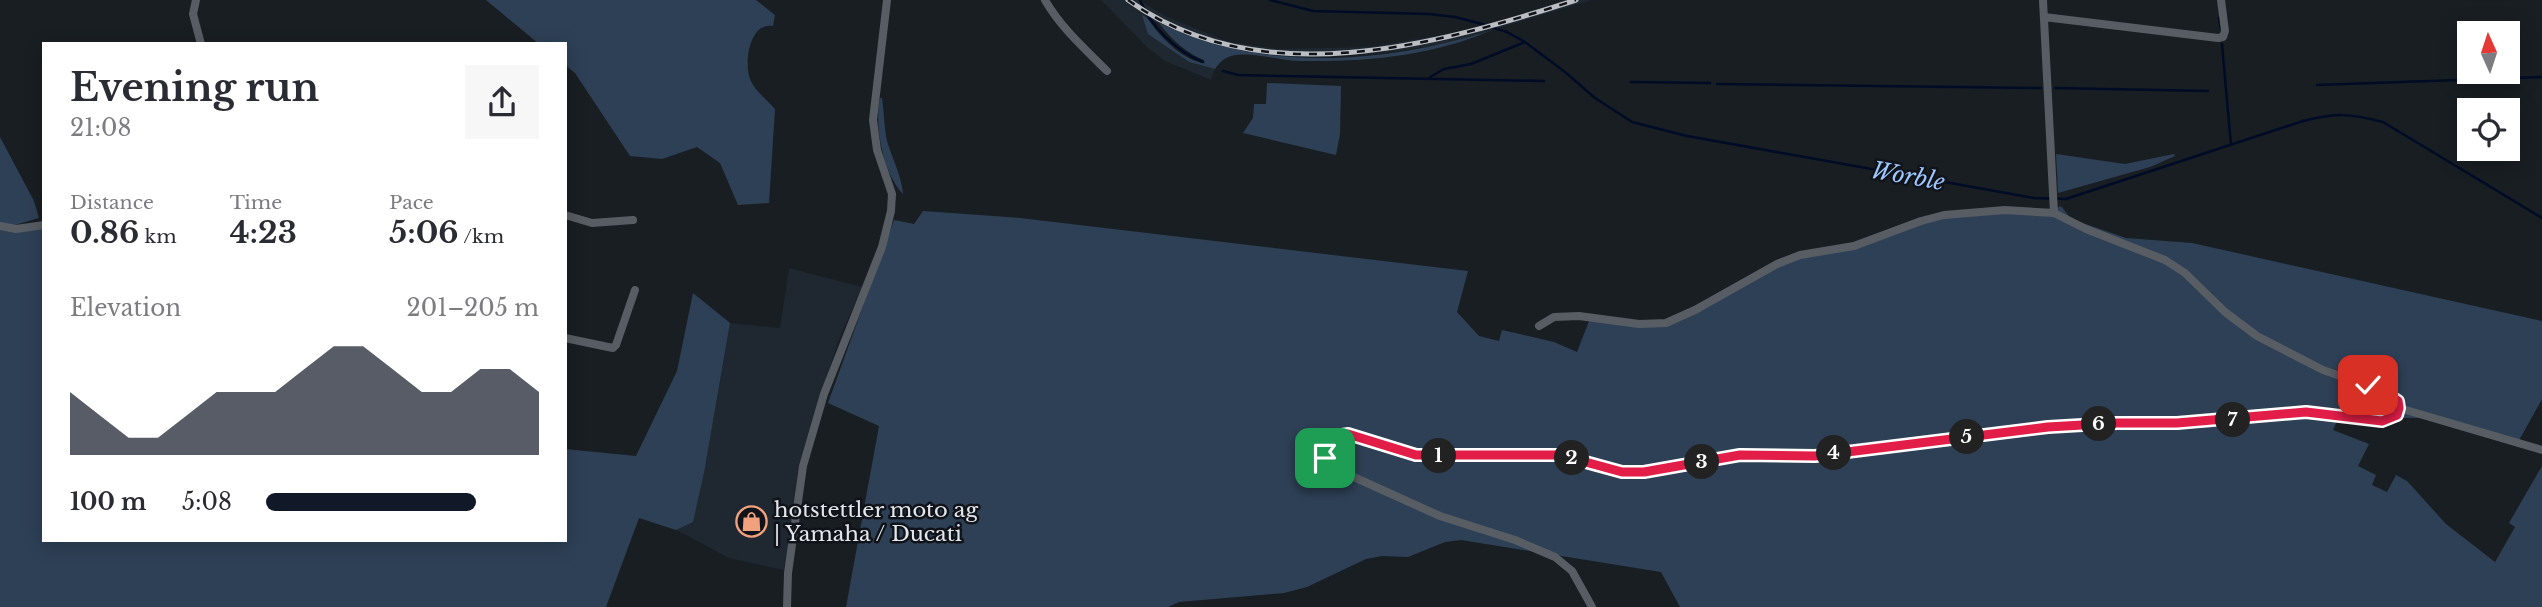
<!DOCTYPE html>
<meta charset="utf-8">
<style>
:root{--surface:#fff;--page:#f7f7f7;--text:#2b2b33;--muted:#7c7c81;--accent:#111827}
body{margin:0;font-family:"Libre Baskerville",serif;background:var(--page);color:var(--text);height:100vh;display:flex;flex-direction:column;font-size:26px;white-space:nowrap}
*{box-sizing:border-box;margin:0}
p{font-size:23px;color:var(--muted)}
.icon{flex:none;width:38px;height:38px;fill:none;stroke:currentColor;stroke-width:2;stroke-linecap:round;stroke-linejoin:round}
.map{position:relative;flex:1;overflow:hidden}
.sheet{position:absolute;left:42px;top:42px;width:525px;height:500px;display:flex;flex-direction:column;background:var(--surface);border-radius:0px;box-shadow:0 4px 18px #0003}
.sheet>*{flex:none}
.needle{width:46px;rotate:357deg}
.fabs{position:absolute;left:2457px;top:21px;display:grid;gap:14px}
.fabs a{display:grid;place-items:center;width:63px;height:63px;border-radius:0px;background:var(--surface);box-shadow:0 4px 18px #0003;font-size:35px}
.pin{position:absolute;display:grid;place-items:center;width:60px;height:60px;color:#fff;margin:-30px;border-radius:14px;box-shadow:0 4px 10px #0006}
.km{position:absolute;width:35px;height:35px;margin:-18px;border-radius:50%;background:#222;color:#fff;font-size:19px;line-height:35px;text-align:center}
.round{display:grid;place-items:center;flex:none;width:74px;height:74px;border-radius:0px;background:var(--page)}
.overview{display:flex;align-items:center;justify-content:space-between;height:119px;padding:0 28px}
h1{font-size:38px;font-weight:700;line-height:52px}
.metrics{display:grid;grid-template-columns:repeat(3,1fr);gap:10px;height:119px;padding:7px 28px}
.metrics div{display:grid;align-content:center}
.metrics b{font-size:30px;font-weight:700}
.metrics small{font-size:19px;font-weight:400}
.metrics p{font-size:19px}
.chart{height:196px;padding:14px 28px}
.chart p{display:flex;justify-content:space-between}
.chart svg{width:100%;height:126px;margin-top:7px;fill:var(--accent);opacity:.7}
ul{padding:0 28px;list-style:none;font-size:23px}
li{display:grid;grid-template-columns:112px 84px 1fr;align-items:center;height:52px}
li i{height:18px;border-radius:9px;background:var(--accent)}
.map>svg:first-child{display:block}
</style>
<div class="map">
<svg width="2542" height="607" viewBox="0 0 2542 607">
<rect width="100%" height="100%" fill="#191e23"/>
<path fill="#1f2731" d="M1101,0H1139L1165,16L1228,42L1279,49L1369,47L1449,34L1491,24L1566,0H1592L1451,42L1399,51L1327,57L1302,58L1240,52L1186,36L1142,16L1165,45L1176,53L1189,62L1215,69L1211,80L1165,61L1148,48Z
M789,268L862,287L838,342L799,465L784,570L729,558L676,530L693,521L704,473L730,323L780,328Z"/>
<path fill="#2e4056" d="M486,0H756L775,15L773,26C749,22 744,63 750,79C754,90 768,101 775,109L769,203L738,205L720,163L697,147L662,159L630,156L575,73L565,65V44H539Z
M1142,15C1150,19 1151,24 1157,31C1168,44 1185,60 1203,63L1204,60C1187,54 1170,38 1159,23C1262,73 1385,64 1492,30C1432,56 1366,62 1301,61C1279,61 1253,51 1231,56C1224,58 1219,63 1215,69L1189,62L1148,34Z
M1267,83L1341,86L1340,134L1336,155L1243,133L1253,118L1254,104H1266Z
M880,98H882C884,112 884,126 887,141C892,158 902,177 903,194C883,173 874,125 880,98Z
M0,137L34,201L39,218L8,227L44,225V541H565V449L636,456L677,371L693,293L730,323L704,473L693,522L676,530L639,518L606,607H0Z
M2056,154L2125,164L2174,154L2175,156L2150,167L2058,193Z
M2061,206L2071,219L2126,238L2192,243L2542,321V399L2516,446L2427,418H2401L2392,423L2338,419L2333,430L2369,444L2358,466L2376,475L2372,485L2387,492L2396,475L2407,481L2446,524L2495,562L2515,527L2509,523L2542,466V607H1680L1661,572L1461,540L1445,542L1408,557L1382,556L1366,559L1307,587L1284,593L1179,602L1168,607H846L879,426L828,403L894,220L914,224L923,211L1020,218L1468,271L1457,312L1479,336L1499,341L1502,330L1554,342L1577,352L1591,316L1658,325L1777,264L1839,249L1944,215L2046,213Z"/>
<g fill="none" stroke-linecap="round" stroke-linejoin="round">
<path stroke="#000c26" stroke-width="2.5" d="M1140,0C1150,26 1177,52 1203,62
M1270,0L1313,11L1429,14L1455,17L1482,24L1507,32L1525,42L1565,72L1595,98L1632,122L1687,136L2034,198L2066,199L2303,121C2337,113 2348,113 2383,122L2542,218
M2219,18L2221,29
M2222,44L2231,145
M1223,71L1238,75L1544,81
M1430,77L1444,69L1471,64L1525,42
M1631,82L1710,83
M1717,84L2041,88
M2317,85L2542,77
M2055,88L2208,91"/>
<path stroke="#585d64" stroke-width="8" d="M196,0L193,14L201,44
M1045,0C1061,28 1085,49 1107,71
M2043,0L2054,213
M2044,17L2218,38L2223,37L2225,31L2221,0
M565,215L592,223L633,220
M0,226L16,229L44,225
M1539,326L1554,317L1579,316L1639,324L1666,323L1695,310L1777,264L1800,255L1854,246L1921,221L1944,215L2005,210L2054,213L2086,229L2165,260L2185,273L2225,312L2257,336L2323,370L2383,391L2397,402L2399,408
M565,338L613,348L616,345L635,290
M2399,408L2542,450
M787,607L788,573L803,466L824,394L882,247L891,211L892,194L877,150L873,120L887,0
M1592,607L1572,571L1555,557L1515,540L1440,516L1347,474L1326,458C1323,442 1333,435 1348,434L1416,455H1560L1622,472H1644L1739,455H1815L2048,427L2117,423H2177L2307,412L2373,421L2391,420L2397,416L2399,408"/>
<defs>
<path id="rail" d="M1128,0C1260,95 1436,45 1576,0"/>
</defs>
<use href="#rail" stroke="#babec2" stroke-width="5"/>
<use href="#rail" stroke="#10141a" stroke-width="2.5" stroke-dasharray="8" stroke-linecap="butt"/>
</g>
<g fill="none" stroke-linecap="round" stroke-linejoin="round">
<defs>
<path id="route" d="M1325,458C1324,442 1333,435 1348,434L1416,455H1560L1622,472H1644L1740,455L1815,456L2048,427L2117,423H2177L2306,412L2382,421L2397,415L2399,408L2398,401L2383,391L2368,385"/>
</defs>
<use href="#route" stroke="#fff" stroke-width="14"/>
<use href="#route" stroke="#e11d48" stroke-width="9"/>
</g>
<defs>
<symbol id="shop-ring" viewBox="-11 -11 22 22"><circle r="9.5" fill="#10141a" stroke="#f1a17d" stroke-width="1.5"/><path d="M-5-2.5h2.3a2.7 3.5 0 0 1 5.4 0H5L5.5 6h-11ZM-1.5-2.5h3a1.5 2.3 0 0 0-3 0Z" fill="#f1a17d"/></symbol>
</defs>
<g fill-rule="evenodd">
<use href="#shop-ring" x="734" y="504" width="35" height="35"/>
</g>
<g text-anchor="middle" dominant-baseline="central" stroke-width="5" stroke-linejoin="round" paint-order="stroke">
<g font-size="21" fill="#e3e6ea" stroke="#10141a" text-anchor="start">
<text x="774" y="510">hotstettler moto ag<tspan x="774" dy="24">| Yamaha / Ducati</tspan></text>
</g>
<g font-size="23" font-style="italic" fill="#9dc7fd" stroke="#10141a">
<text transform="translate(1908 176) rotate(10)">Worble</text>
</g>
</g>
</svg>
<div class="fabs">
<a><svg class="needle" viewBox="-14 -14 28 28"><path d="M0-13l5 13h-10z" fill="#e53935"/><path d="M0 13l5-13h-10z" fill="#7c7c81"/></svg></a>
<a><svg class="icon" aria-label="locate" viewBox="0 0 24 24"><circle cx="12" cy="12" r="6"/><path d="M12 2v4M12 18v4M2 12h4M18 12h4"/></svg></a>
</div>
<div class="pin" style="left:1325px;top:458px;background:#1e9e55"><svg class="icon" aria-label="arrive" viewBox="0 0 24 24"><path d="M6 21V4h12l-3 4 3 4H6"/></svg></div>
<div class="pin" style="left:2368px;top:385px;background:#d93025"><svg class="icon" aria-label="check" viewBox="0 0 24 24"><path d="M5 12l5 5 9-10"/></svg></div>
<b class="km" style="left:1439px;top:456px">1</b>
<b class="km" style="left:1572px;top:458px">2</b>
<b class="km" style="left:1702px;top:462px">3</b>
<b class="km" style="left:1834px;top:453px">4</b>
<b class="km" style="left:1967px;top:437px">5</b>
<b class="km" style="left:2099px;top:424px">6</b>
<b class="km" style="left:2233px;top:420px">7</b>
<section class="sheet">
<div class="overview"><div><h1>Evening run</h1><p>21:08</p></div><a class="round"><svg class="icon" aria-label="share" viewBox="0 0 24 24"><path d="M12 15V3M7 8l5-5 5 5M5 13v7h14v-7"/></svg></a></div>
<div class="metrics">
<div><p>Distance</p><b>0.86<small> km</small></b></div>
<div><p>Time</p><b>4:23</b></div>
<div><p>Pace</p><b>5:06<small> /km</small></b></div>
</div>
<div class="chart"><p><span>Elevation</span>201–205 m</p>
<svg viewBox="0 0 160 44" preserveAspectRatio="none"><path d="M0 44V22L10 30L20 38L30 38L40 30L50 22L60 22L70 22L80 14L90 6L100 6L110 14L120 22L130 22L140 14L150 14L160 22V44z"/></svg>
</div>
<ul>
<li><b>100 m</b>5:08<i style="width:77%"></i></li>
</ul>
</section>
</div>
